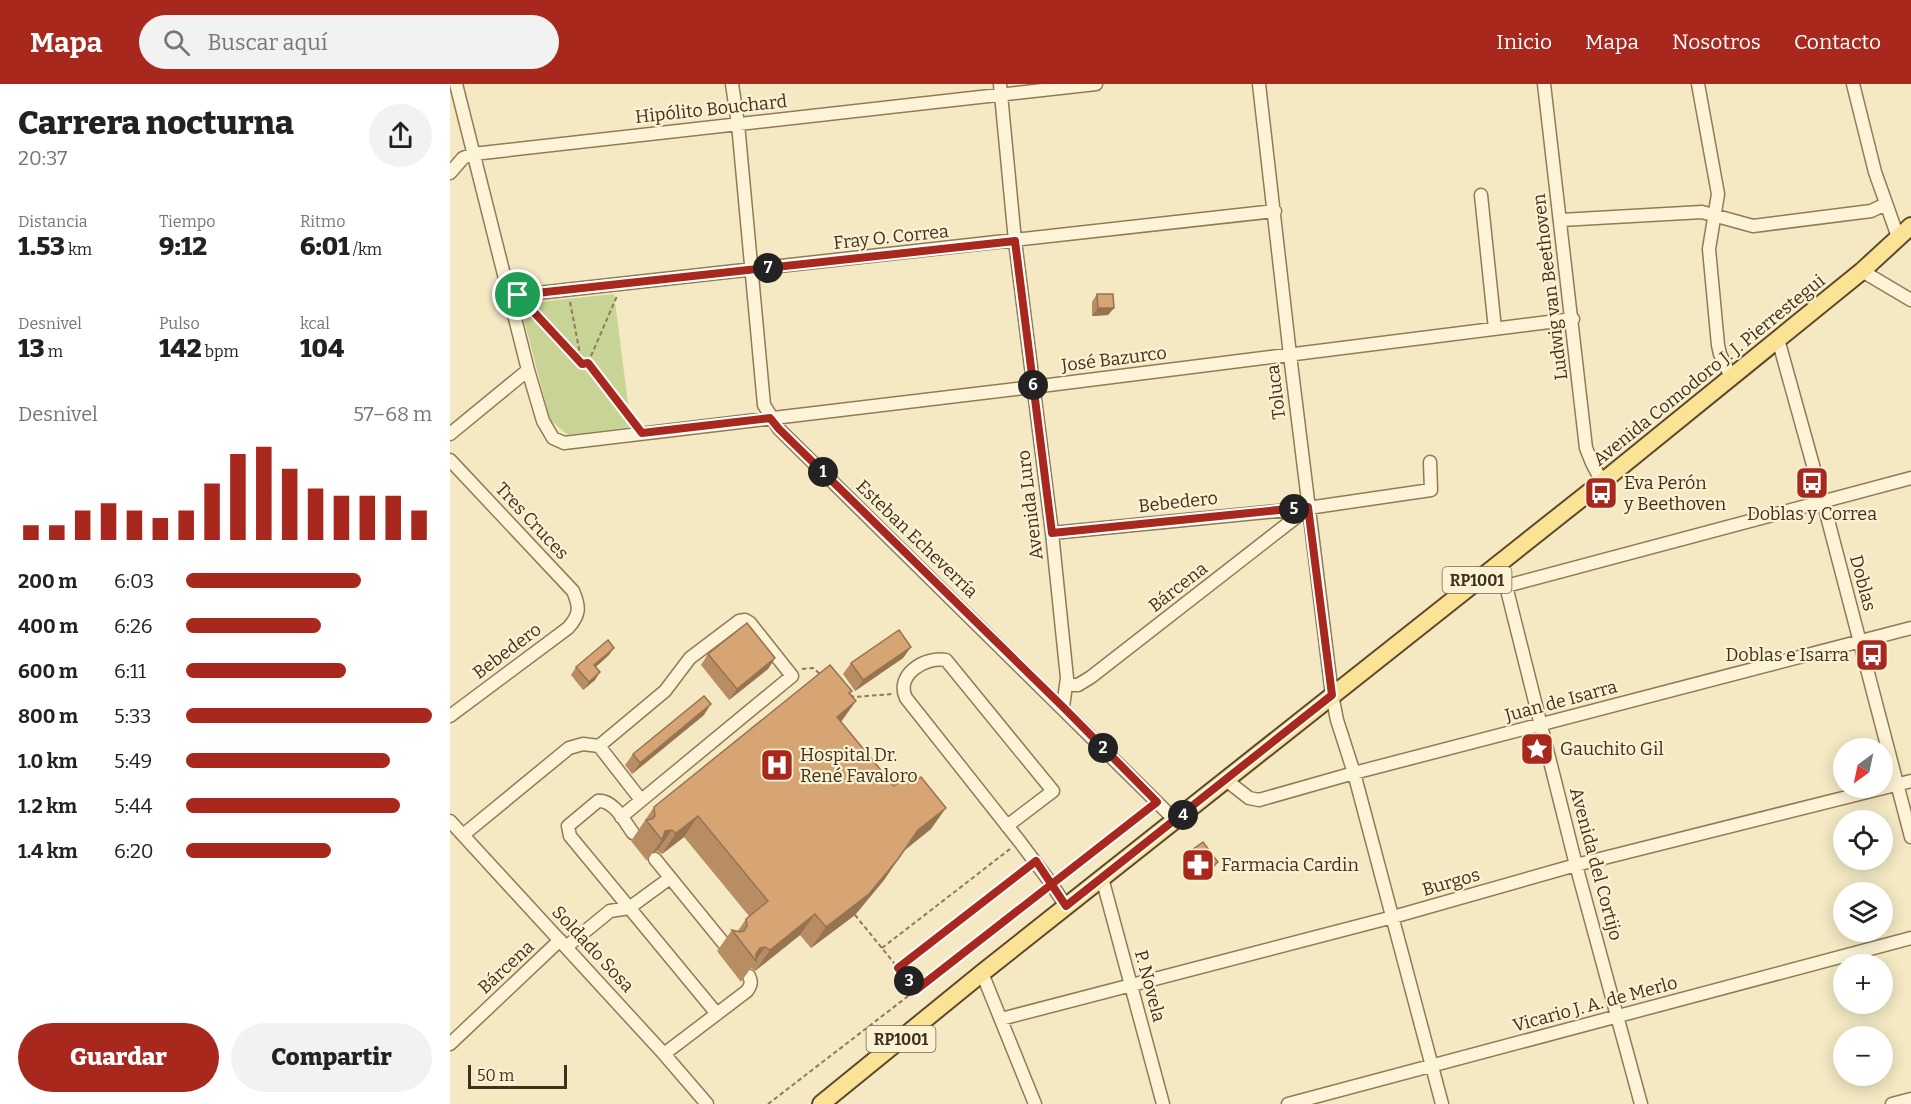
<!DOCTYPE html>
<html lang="es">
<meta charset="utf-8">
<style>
:root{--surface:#fff;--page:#f2f2f2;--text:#222;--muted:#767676;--accent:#a8281e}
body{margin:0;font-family:Bitter,serif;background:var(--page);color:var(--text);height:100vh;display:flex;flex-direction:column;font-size:22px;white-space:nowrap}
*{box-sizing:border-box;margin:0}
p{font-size:20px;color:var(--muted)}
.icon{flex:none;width:33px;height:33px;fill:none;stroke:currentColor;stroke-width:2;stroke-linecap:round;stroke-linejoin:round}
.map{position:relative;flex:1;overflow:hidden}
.details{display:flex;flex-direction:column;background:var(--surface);width:450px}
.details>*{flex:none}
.needle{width:39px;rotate:213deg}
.fabs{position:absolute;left:1383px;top:654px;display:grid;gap:12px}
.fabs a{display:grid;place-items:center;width:60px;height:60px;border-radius:50%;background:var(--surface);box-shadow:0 3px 15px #0003;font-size:30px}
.scale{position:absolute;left:18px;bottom:15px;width:99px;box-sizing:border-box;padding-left:6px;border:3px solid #3f301d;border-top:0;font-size:16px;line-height:21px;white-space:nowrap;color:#3f301d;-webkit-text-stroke:4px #faf2d3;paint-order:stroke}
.pin{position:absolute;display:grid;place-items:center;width:51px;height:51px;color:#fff;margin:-26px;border:3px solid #fff;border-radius:50%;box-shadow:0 2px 6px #0007}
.km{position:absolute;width:30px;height:30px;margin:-15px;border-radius:50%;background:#222;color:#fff;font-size:16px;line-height:30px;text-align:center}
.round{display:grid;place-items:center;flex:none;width:63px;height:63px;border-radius:32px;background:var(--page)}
.headline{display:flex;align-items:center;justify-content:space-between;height:102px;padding:0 18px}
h1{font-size:33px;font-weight:800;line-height:45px}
.figures{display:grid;grid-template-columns:repeat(3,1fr);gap:9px;height:102px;padding:6px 18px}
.figures div{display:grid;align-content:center}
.figures b{font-size:26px;font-weight:800}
.figures small{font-size:16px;font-weight:400}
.figures p{font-size:16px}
.chart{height:168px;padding:12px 18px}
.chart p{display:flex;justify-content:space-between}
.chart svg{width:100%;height:108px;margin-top:6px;stroke:var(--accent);stroke-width:6}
.cta{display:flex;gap:12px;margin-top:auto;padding:12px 18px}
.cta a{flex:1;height:69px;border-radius:36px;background:var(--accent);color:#fff;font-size:24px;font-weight:800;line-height:69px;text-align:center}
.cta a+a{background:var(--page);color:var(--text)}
ul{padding:0 18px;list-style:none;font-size:20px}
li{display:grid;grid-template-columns:96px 72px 1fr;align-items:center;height:45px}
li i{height:15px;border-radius:8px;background:var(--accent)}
header{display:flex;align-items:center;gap:36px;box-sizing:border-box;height:84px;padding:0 30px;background:var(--accent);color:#fff}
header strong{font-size:28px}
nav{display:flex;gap:33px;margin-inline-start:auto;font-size:21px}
.search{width:420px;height:54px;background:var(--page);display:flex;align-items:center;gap:15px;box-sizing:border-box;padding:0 21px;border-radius:33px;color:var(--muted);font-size:22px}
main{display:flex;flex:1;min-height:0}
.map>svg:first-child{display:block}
</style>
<header>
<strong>Mapa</strong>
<div class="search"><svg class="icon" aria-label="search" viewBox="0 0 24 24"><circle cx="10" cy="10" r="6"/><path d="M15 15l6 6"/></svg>Buscar aquí</div>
<nav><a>Inicio</a><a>Mapa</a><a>Nosotros</a><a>Contacto</a></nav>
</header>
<main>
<section class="details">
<div class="headline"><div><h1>Carrera nocturna</h1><p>20:37</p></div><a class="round"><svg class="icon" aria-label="share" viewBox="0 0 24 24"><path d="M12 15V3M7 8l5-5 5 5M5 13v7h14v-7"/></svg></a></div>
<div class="figures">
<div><p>Distancia</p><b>1.53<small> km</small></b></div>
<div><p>Tiempo</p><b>9:12</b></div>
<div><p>Ritmo</p><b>6:01<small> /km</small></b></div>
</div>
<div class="figures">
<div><p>Desnivel</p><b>13<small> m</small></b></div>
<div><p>Pulso</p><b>142<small> bpm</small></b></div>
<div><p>kcal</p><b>104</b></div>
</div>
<div class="chart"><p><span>Desnivel</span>57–68 m</p>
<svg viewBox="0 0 160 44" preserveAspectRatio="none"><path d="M5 44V38M15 44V38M25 44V32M35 44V29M45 44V32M55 44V35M65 44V32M75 44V21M85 44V9M95 44V6M105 44V15M115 44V23M125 44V26M135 44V26M145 44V26M155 44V32"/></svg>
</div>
<ul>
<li><b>200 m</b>6:03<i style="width:71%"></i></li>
<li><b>400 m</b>6:26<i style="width:55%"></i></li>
<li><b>600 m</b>6:11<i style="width:65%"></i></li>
<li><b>800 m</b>5:33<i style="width:100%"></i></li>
<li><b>1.0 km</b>5:49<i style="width:83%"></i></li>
<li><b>1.2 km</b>5:44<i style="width:87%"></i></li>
<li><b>1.4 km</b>6:20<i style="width:59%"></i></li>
</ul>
<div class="cta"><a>Guardar</a><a>Compartir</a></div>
</section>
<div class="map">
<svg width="1461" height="1020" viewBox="0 0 1461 1020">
<rect width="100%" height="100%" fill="#f4e9c3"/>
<path fill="#c7d495" d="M164,210L181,343L118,351L100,336L70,220Z"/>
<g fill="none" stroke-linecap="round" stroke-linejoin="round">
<defs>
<path id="minor" d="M6,0L78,286L93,337L103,354L114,359L583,303L1123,235
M282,0L288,40L314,321L329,345L726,737
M550,0L565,157L602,449L617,594L613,623
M809,0L840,271L882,611L887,636L904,689L992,1020
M1094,0L1136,364L1142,379L1152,398
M1248,0L1268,110L1259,165L1268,261L1270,270L1281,293
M1403,0L1425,88L1448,153
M0,89L13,74L23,70L646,0
M1031,111L1045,245
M1111,136L1252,128L1303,142L1421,127L1436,120
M1412,187L1461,216
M61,212L825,127
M1328,255L1373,417L1461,753
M0,350L78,286
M0,376L123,507C130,523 130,531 118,544L0,632
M602,449L858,424L981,406L980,378
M1044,482L1056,502L1126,781L1191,1020
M1056,502L1461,394
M617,601H628L641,593L858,424
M776,696L799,714L809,716L904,689L1461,544
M171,733L342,592L300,539L295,536L289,537L240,574L215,607L149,662L191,716
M0,737L214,970L257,1020
M557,742L603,707L496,576C475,572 445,591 456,614L570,758L600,798L616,822
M183,749C175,738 163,715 148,717L118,742L120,752L267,930
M13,751L119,664L133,660L149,662
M205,775L275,861
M652,794L713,1020
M116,863L160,827L179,824L220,794
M532,889L585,1020
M551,935L943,833L1126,781L1461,697
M0,960L110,856
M214,970L297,907C301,901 302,898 299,892
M838,1020L1461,854
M1442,1020L1461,1015"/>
<path id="major" d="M371,1020L532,889L1152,398L1412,187L1461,142"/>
</defs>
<use href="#minor" stroke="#917a57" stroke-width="15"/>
<use href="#major" stroke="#5e472b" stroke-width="20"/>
<path stroke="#917a57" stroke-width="2" stroke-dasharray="4.5 3" stroke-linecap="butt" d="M120,218L132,280
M78,222L132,280L138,279L183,337
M138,279L167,212
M352,585L363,584L371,591
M400,611L404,613L442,610
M613,793L698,726
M405,831L466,906
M432,864L560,765
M448,884L574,786
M318,1020L592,809"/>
<use href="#minor" stroke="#fdf4d7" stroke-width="12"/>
<use href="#major" stroke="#fbe396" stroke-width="16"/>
</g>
<path fill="#b98d64" d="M647,210L664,224L658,231L642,232V218Z
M461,563L453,574L405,607L393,590L401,579Z
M258,570L325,574L318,585L279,616L251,581Z
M159,571L145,583V596L133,606L121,591L126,583Z
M402,607L400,610L391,638L444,702L481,745L454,767L434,796L405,831L361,864L350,851L305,887L301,884L291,898L267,867L282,846L287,848L296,835L299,832L234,753L212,770L207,767L203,768L197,777L181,757L204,723Z
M254,631L182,690L175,681L183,670Z
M738,769L763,785L749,796L733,777Z"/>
<path fill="#967351" d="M648,224H664L658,231L642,232Z
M461,563L453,574L405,607L413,596Z
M164,564L159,571L139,589L144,581Z
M325,574L318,585L279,616L287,605Z
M150,588L145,596L133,606L139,598Z
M406,617L391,638L387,633Z
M261,620L254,631L182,690L190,679Z
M496,724L481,745L453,767L468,746Z
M248,732L234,753L212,770L226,749Z
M222,746L207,767L203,768L212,756L215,747Z
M448,775L434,796L405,831L361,864L376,843Z
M768,778L763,785L749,796L754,788Z
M365,830L350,851L305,887L320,866Z
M315,863L306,876L303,873L310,864Z"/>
<path fill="#d7a474" stroke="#967351" stroke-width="1.5" d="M647,210H663L664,224H648Z
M297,539L325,574L287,605L258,570Z
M449,546L461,563L413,596L401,579Z
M158,556L164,564L144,581L150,588L139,598L126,583Z
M380,581L402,607L399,609L406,617L387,633L444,702L461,688L467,696L471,693L496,724L468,746L448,775L419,810L376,843L365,830L320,866L315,863L310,864L306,870V877L282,846L290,848L294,847L297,842L296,835L318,817L248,732L226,749L222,746L215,747L212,756L196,736L202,735L205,732L204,723Z
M254,612L261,620L190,679L183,670Z
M753,758L768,778L754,788L738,769Z"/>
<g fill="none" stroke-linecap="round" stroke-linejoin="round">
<defs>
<path id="route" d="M68,211L132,280L138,279L192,349L320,334L329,345L613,623L707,718L466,906L448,884L586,777C596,792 606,807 616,822L882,611L858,423L602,449L565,157L68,211"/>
</defs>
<use href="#route" stroke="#fff" stroke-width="12"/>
<use href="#route" stroke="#a8281e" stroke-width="8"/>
</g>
<defs>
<symbol id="bus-square" viewBox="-11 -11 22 22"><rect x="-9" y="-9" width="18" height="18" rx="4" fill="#a8281e" stroke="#faf2d3"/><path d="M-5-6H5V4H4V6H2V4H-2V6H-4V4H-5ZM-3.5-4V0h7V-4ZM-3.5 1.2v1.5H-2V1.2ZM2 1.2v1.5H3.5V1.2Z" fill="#fff"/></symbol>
<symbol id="sight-square" viewBox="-11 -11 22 22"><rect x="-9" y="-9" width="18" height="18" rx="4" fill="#a8281e" stroke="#faf2d3"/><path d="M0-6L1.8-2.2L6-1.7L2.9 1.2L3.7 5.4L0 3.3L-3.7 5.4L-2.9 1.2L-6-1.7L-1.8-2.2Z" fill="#fff"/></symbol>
<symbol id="hospital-square" viewBox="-11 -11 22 22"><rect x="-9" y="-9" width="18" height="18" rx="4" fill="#a8281e" stroke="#faf2d3"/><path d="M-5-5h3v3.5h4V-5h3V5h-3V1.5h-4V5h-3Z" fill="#fff"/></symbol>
<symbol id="pharmacy-square" viewBox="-11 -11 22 22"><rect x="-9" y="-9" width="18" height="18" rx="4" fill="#a8281e" stroke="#faf2d3"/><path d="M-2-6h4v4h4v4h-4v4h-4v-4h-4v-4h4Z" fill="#fff"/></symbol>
</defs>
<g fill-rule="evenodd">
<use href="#bus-square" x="1343" y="380" width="38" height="38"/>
<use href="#bus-square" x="1132" y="390" width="38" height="38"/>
<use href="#bus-square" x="1403" y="552" width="38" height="38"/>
<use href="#sight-square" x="1068" y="646" width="38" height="38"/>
<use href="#hospital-square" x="308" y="662" width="38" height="38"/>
<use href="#pharmacy-square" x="729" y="762" width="38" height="38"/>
</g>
<g text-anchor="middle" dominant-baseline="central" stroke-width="4.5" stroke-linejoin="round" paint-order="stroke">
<g fill="#faf2d3" stroke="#776a54" stroke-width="1.5">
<rect x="992.5" y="483" width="69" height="26" rx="4.5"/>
<rect x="416.5" y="942" width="69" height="26" rx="4.5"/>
</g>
<g font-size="16" font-weight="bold" fill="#3f301d">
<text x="1027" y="496">RP1001</text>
<text x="451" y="955">RP1001</text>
</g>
<g font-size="18" fill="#3f301d" stroke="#faf2d3">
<text transform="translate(261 25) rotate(-6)">Hipólito Bouchard</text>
<text transform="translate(441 153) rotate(-6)">Fray O. Correa</text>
<text transform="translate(1100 203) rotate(-97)">Ludwig van Beethoven</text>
<text transform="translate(664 275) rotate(-7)">José Bazurco</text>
<text transform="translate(1259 286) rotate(-39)">Avenida Comodoro J. J. Pierrestegui</text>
<text transform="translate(826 308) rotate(-97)">Toluca</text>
<text transform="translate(728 418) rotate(-6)">Bebedero</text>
<text transform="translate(580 421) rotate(-97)">Avenida Luro</text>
<text transform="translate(82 437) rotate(47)">Tres Cruces</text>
<text transform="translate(467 455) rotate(44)">Esteban Echeverría</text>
<text transform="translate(1413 499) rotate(75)">Doblas</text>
<text transform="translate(728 503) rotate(-38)">Bárcena</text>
<text transform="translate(57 567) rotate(-37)">Bebedero</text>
<text transform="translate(1111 617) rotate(-15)">Juan de Isarra</text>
<text transform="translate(1146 780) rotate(75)">Avenida del Cortijo</text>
<text transform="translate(1001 798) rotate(-16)">Burgos</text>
<text transform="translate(143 865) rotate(47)">Soldado Sosa</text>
<text transform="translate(56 883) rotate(-43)">Bárcena</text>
<text transform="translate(700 902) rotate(75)">P. Novela</text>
<text transform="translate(1145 920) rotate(-15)">Vicario J. A. de Merlo</text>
</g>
<g font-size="18" fill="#3f301d" stroke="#faf2d3" text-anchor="start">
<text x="1174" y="399">Eva Perón<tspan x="1174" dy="21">y Beethoven</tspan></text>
<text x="1362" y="430" text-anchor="middle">Doblas y Correa</text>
<text x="1399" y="571" text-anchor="end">Doblas e Isarra</text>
<text x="1110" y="665">Gauchito Gil</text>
<text x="350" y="671">Hospital Dr.<tspan x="350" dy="21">René Favaloro</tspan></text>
<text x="771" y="781">Farmacia Cardin</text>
</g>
</g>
</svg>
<div class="fabs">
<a><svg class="needle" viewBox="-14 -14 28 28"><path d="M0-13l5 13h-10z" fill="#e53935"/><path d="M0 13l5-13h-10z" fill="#767676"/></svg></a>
<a><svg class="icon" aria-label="locate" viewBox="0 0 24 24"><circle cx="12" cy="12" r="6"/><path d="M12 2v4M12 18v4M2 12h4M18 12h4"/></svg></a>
<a><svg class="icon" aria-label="layers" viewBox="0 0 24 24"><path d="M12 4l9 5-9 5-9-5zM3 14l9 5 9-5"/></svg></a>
<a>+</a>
<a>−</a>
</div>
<div class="scale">50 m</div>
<div class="pin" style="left:68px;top:211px;background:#1e9e55"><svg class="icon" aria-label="arrive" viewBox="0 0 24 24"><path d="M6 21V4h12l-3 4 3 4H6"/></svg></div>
<b class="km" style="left:373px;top:388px">1</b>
<b class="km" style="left:653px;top:664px">2</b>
<b class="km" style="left:459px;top:897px">3</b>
<b class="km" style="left:733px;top:731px">4</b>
<b class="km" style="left:844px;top:425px">5</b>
<b class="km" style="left:583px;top:301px">6</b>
<b class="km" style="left:318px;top:184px">7</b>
</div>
</main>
